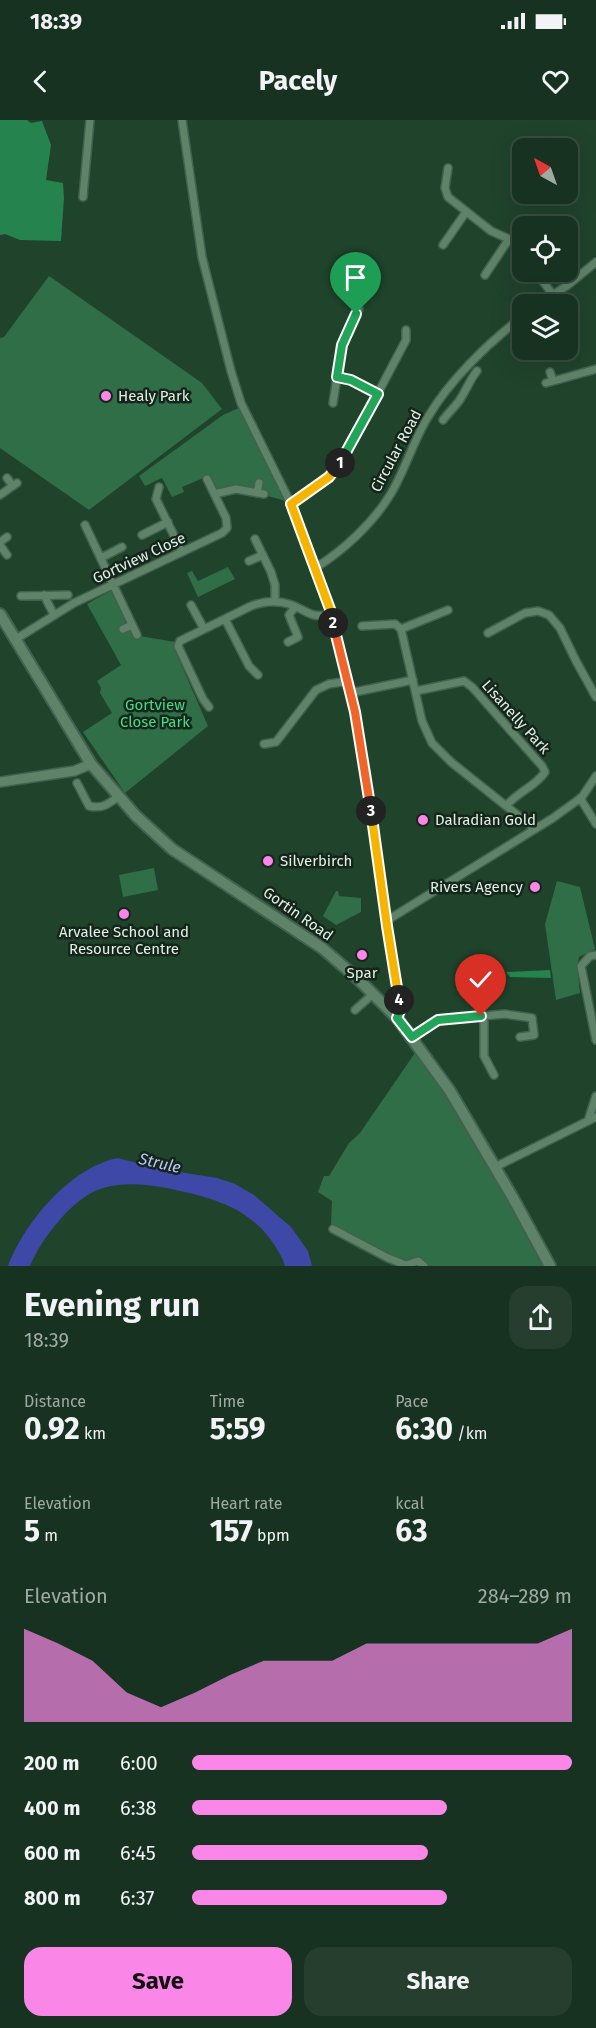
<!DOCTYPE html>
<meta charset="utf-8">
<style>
:root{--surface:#183221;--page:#253e2e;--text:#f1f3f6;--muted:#9faaa5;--line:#364d3f;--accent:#fa87e7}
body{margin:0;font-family:"Fira Sans",sans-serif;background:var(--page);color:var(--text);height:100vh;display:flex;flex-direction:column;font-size:22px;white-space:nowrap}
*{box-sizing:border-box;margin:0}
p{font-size:20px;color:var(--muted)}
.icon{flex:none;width:33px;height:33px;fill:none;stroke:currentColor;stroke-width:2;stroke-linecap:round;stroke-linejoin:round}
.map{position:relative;height:1146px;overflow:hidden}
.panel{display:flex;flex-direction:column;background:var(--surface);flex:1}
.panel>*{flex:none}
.needle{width:39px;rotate:320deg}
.fabs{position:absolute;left:512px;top:18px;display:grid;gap:12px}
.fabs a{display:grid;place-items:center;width:66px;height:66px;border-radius:12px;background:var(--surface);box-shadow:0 6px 24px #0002,0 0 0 2px var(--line);font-size:30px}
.pin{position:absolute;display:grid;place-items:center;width:51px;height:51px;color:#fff;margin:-62px -26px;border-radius:50% 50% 50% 0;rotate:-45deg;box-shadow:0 0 6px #0007}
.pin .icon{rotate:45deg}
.km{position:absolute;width:30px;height:30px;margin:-15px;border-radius:50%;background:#222;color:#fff;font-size:16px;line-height:30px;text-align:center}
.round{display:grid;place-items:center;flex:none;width:63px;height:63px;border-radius:18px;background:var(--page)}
.head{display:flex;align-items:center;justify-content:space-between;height:102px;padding:0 24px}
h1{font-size:33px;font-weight:700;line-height:45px}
.stats{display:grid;grid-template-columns:repeat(3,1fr);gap:9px;height:102px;padding:6px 24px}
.stats div{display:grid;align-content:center}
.stats b{font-size:30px;font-weight:700}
.stats small{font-size:16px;font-weight:400}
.stats p{font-size:16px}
.chart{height:168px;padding:12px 24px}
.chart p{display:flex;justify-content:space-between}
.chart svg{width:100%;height:108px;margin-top:6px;fill:var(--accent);opacity:.7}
.primary-button{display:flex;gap:12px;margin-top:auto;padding:12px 24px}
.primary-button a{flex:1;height:69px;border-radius:18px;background:var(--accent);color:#111;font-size:24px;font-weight:700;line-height:69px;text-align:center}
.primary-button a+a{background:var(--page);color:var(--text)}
ul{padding:0 24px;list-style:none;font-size:20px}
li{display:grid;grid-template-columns:96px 72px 1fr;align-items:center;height:45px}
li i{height:15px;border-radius:8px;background:var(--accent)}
.status{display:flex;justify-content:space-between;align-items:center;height:42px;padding:0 30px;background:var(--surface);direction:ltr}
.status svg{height:16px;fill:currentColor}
header{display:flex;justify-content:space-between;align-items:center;height:78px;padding:0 24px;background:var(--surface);font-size:27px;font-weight:700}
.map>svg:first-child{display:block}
</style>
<div class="status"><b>18:39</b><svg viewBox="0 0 49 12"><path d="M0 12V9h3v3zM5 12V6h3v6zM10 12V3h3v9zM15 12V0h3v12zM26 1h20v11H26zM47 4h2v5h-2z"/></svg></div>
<header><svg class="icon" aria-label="back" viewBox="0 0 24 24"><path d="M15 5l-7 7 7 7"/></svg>Pacely<svg class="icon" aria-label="heart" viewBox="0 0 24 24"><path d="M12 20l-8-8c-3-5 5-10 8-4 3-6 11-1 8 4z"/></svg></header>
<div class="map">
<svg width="596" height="1146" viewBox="0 0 596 1146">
<rect width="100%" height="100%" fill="#20432c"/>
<path fill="#2f6e46" d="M49,156L202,263L222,289L89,390L0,328V218L4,217Z
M241,287L286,381L268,376L267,373L261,371L262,360H257V365L253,369C242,363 229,365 217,369L208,356L182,367L184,372L172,377L162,358L145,366L139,356L223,295Z
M228,447L235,459L198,477L187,453L192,451L198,461Z
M112,470L127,501L120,507L122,513L131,510L134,515L175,522L174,528L208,606L125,673L83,612L112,593L100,573L101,568L97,561L121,545L87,484Z
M154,748L158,770L123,777L119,755Z
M557,761L580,767L595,829L579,837L577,846L580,873L556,880L545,804Z
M336,771H338L339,776L361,778V792L336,805L323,796Z
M419,927L513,1078L543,1146H429L418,1139L406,1143L331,1104L332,1081L318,1072L324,1056H329L349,1023L360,1013Z"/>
<path fill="#25844d" d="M0,0H27L31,3L42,1L51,25L46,60L63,63L64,78L61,121L20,120L5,114L0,115Z
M550,850L551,858L510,857L506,852Z"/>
<path fill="#3d48a7" d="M117,1038L167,1050L217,1058L235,1064L254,1075L291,1107L308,1131L312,1146H285C283,1138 279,1133 275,1126C253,1091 218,1079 180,1071C154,1065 129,1061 103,1068C74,1076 41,1119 30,1146H8C25,1102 69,1049 117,1038Z"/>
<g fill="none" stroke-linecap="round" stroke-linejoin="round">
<defs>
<path id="minor" d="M182,0L202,137L231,251L241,283L291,384L301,409L330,489L348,561L366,651L387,806L399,875L400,891L397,898
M448,48L445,68L448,77L491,111L509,119L522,132
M83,77L90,0
M443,125L466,92
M536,152L553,175
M485,155L509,119
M539,184L568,165L596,142
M550,252L553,261
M337,257L351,260L378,274
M546,263L596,249
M333,283L342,225L359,189
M443,300C448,293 454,288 459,281C466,271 469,261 477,251
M7,358L13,366
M159,367L156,379L182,432
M257,373L259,363
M214,374L236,369L264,374
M0,375L17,363
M291,384L329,357L342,341L406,220V210
M85,405L137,515
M142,415L168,402
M255,419L271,452L275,465V481
M0,422L7,417
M0,425L7,435
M101,438L122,427
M249,441L263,435
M315,448C343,431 373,403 390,375C405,351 413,321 428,297C449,261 489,222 522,197
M44,475L54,495
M21,476L68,475
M191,485L204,509
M225,499L249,546L258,555
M362,506L395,504L401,509
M123,509L132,505
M401,509L422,601L432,623L451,642L535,709
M401,509L448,490
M488,513L525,493L538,491L549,495L560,508L576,541L596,577
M16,519L74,483L222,413L227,408L226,398L207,359
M288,522L298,517L289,495L295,487
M416,571L464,561L472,567L542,646L545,652C536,666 518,672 507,685
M350,573L413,560
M209,587L203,579L178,526L180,521L251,486C264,481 276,480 289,484C308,490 308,499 331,494
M264,624L276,622L316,570L329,564L348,561
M77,663L89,686C103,689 108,684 119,676
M580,678L596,704
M386,801L553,698L582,677L596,656
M596,835L590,836L581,846L596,920
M355,890L373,874
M484,896V936L494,955
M412,917L438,900L505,894L532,898L534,915L520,917
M588,1001L596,976
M495,1047L596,997
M333,1109L388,1138L406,1145L418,1141L424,1146"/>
<path id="tertiary" d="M0,662L74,651L91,644"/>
<path id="secondary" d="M0,494L91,644L136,696L172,729L322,828L358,859L397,898L450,971L513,1078L550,1146"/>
</defs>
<use href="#minor" stroke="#42614e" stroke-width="10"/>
<use href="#tertiary" stroke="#42614e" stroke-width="12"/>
<use href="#secondary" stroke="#42614e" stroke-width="14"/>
<use href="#minor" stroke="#5f8369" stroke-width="7"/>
<use href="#tertiary" stroke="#5f8369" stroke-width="9"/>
<use href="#secondary" stroke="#5f8369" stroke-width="10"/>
</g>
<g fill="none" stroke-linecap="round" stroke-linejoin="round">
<defs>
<path id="split-1" d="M340,343L378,274L351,260L337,257L342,225L356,194"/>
<path id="split-2" d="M333,503L330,489L291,384L329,357L340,343"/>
<path id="split-3" d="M333,503L355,592L371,691"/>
<path id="split-4" d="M371,691L387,806L399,880"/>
<path id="split-5" d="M399,880L400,891L397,898L412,917L438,900L481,896"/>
</defs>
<use href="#split-1" stroke="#fff" stroke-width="12"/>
<use href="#split-2" stroke="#fff" stroke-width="12"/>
<use href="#split-3" stroke="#fff" stroke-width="12"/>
<use href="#split-4" stroke="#fff" stroke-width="12"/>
<use href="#split-5" stroke="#fff" stroke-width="12"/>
<use href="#split-1" stroke="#22a559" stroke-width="8"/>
<use href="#split-2" stroke="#f5b400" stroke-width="8"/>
<use href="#split-3" stroke="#f0652b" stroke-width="8"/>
<use href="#split-4" stroke="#f5b400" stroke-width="8"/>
<use href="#split-5" stroke="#22a559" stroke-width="8"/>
</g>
<g fill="#fa87e7" stroke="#16251b" stroke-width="2">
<circle cx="106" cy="276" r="6"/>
<circle cx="423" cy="700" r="6"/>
<circle cx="268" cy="741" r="6"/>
<circle cx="535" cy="767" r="6"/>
<circle cx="124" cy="794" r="6"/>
<circle cx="362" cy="835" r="6"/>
</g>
<g text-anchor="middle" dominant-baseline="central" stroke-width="5" stroke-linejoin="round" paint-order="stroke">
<g font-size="15" fill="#def1e3" stroke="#16251b" text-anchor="start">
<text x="118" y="276">Healy Park</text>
<text x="435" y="700">Dalradian Gold</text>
<text x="280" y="741">Silverbirch</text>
<text x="523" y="767" text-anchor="end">Rivers Agency</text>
<text x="124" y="812" text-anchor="middle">Arvalee School and<tspan x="124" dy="17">Resource Centre</tspan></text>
<text x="362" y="853" text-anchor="middle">Spar</text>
</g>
<g font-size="15" fill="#def1e3" stroke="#16251b">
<text transform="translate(396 331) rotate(-62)">Circular Road</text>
<text transform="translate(139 438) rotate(-25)">Gortview Close</text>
<text transform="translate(516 597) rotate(48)">Lisanelly Park</text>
<text transform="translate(298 794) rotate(35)">Gortin Road</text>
</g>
<g font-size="15" fill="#41df84" stroke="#16251b">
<text x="155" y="585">Gortview<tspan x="155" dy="17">Close Park</tspan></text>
</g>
<g font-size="16" font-style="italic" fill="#b9c6f9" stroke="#16251b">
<text transform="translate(160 1043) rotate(13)">Strule</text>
</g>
</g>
</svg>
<div class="fabs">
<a><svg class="needle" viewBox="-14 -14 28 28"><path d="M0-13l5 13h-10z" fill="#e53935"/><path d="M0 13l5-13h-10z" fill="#9faaa5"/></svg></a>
<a><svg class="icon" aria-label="locate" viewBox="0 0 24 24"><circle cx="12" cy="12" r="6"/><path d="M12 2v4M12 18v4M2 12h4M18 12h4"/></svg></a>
<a><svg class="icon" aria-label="layers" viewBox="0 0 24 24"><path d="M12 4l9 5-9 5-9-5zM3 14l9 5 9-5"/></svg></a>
</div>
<div class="pin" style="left:356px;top:194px;background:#1e9e55"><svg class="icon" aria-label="arrive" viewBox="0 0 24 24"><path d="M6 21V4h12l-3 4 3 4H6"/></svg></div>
<div class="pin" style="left:481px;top:896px;background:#d93025"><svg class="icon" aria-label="check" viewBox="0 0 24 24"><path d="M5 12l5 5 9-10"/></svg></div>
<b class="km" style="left:340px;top:343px">1</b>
<b class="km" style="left:333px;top:503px">2</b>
<b class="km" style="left:371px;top:691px">3</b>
<b class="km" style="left:399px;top:880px">4</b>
</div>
<section class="panel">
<div class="head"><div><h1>Evening run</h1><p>18:39</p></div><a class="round"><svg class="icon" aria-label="share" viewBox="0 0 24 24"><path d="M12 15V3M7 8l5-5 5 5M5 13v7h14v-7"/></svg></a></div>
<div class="stats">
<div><p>Distance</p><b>0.92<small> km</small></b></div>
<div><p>Time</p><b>5:59</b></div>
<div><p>Pace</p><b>6:30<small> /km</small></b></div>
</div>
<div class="stats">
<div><p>Elevation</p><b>5<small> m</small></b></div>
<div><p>Heart rate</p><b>157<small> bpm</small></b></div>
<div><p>kcal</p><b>63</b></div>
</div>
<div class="chart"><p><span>Elevation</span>284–289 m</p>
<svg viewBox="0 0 160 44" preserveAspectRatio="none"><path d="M0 44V6L10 12L20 19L30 32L40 38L50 32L60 25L70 19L80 19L90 19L100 12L110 12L120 12L130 12L140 12L150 12L160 6V44z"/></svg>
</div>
<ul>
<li><b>200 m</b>6:00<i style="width:100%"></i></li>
<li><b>400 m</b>6:38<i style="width:67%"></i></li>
<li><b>600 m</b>6:45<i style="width:62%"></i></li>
<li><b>800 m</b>6:37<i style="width:67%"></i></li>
</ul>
<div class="primary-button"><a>Save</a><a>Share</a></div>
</section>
